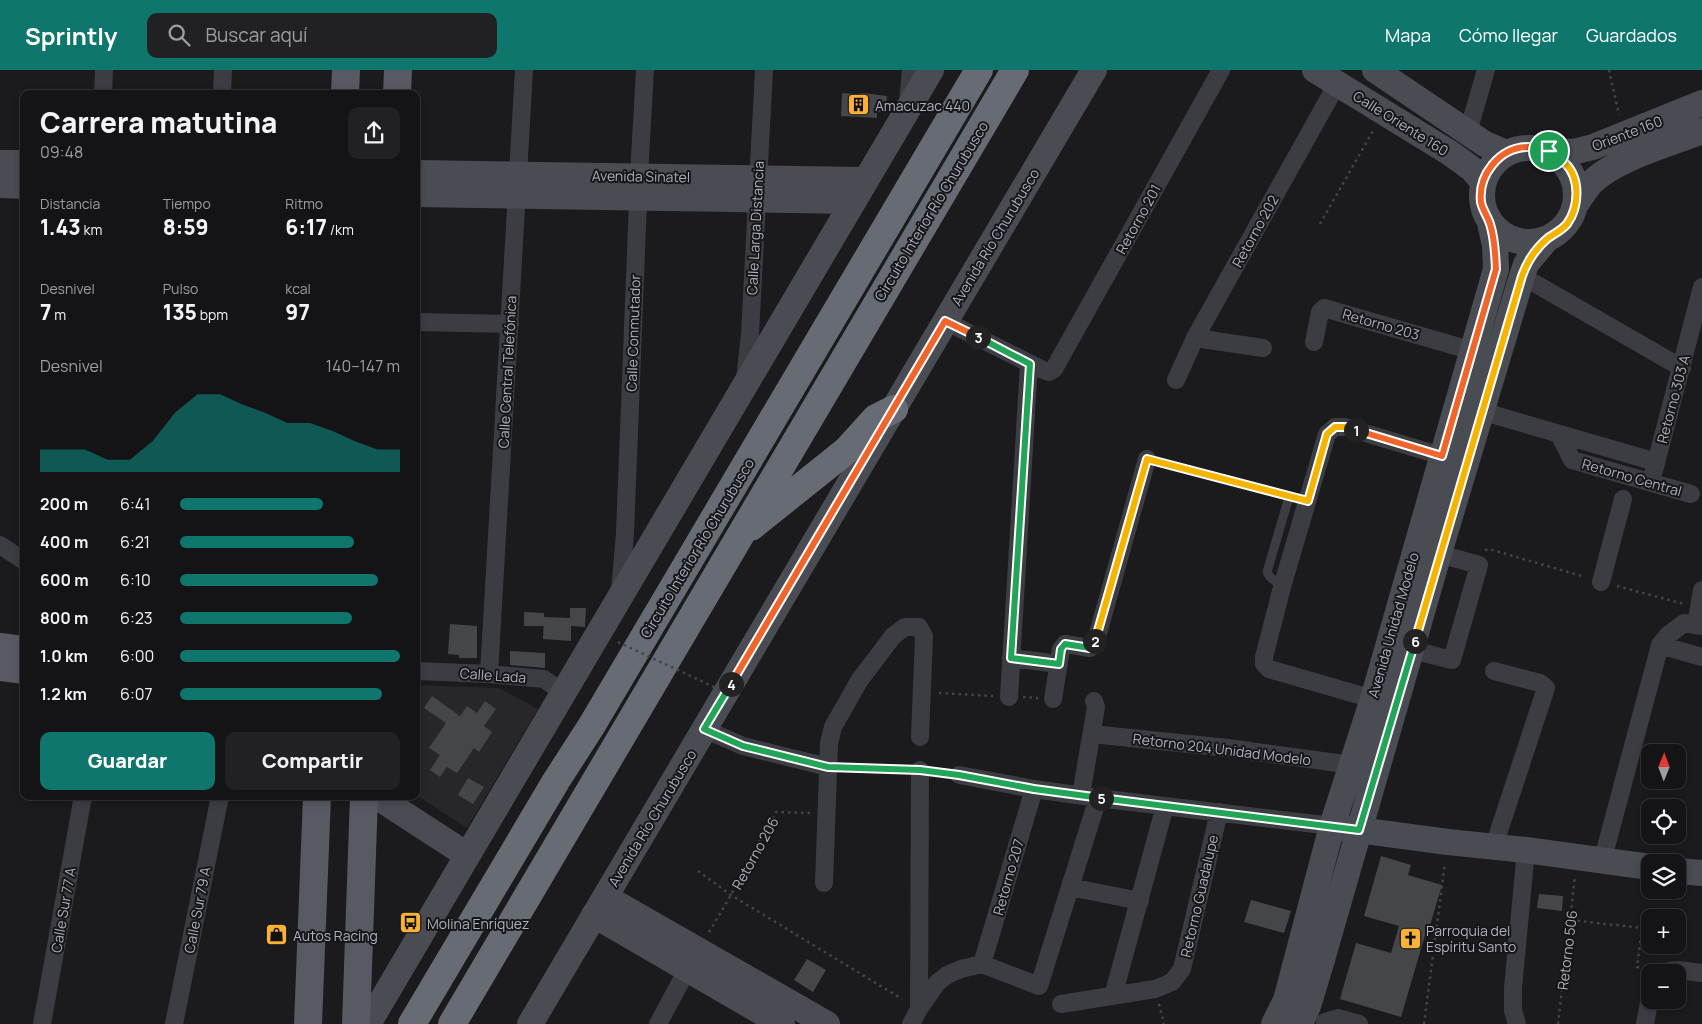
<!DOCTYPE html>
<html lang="es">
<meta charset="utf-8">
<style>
:root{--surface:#141416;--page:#212123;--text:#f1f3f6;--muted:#9d9ea1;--line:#333335;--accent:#0f766e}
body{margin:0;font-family:Manrope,sans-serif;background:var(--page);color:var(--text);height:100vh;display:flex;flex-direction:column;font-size:19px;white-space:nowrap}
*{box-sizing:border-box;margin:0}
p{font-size:16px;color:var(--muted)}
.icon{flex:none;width:28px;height:28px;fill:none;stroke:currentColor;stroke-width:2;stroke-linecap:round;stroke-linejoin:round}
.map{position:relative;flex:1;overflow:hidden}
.side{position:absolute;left:20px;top:20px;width:400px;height:710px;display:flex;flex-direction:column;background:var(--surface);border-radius:10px;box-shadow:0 2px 8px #0003,0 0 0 1px var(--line)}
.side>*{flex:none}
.needle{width:32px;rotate:1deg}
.controls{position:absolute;left:1641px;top:674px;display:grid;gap:10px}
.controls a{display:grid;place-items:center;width:45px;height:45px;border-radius:10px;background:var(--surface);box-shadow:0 2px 8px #0003,0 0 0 1px var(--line);font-size:25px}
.pin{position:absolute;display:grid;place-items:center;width:42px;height:42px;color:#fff;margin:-21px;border:2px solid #fff;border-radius:50%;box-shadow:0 1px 5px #0007}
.km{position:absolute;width:25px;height:25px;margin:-12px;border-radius:50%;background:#222;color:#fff;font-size:14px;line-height:25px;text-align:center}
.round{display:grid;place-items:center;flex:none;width:52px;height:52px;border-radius:10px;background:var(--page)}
.overview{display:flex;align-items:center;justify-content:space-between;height:85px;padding:0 20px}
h1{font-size:28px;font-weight:800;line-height:38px}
.metrics{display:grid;grid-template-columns:repeat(3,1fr);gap:8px;height:85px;padding:5px 20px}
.metrics div{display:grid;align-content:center}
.metrics b{font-size:21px;font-weight:800}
.metrics small{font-size:14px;font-weight:400}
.metrics p{font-size:14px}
.chart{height:140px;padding:10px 20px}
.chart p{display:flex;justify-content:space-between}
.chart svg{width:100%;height:90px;margin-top:5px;fill:var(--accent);opacity:.7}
.action{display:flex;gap:10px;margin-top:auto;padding:10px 20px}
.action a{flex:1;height:58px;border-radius:10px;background:var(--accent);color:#fff;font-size:20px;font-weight:800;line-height:58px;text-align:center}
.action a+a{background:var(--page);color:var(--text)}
ul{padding:0 20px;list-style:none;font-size:16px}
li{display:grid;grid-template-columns:80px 60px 1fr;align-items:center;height:38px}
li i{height:12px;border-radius:6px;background:var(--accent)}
header{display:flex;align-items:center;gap:30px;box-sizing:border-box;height:70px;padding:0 25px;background:var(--accent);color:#fff}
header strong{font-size:24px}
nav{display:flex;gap:28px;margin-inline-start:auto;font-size:18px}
.search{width:350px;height:45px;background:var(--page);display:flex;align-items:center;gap:12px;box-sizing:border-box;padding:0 18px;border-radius:10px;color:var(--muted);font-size:19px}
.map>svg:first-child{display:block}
</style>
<header>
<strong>Sprintly</strong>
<div class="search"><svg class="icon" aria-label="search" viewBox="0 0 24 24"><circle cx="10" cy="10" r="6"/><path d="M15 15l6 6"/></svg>Buscar aquí</div>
<nav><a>Mapa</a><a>Cómo llegar</a><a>Guardados</a></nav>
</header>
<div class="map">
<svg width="1702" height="954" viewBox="0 0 1702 954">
<rect width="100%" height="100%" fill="#1b1b1d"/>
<path fill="#27272a" d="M416,615L499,618L538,639L467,758L416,725Z"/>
<path fill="#45464a" d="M842,23L856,24L864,23L887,26L886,41L877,42V48L841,46Z
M570,538H586L585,557L571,556V571L543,569L544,547L570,548Z
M524,542L544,543V556H524Z
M450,554L477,556V588H459V585L448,584Z
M510,581L545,583V598L510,595Z
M432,626L460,646L467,636L477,643L485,631L496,639L484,656L492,662L479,682L474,678L457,703L447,697L440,707L430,700L440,685L429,678L446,653L424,638Z
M468,708L484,717L473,734L458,725Z
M1381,786L1411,795L1408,805L1442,815L1428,862H1426L1401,947L1340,929L1356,873L1391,883L1399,856L1364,846Z
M1539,824L1563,826L1562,841L1537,838Z
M1251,830L1291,841L1284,863L1244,852Z
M807,889L826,900L813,922L794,910Z"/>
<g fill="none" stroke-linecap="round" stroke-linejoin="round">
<path stroke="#41444a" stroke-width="2.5" stroke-dasharray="2.5 4" stroke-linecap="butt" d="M1609,0L1619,45
M1320,154L1374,59
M1163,393L1279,424
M1485,480L1489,479L1585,507
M1617,516L1684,534
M939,623L993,626
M1023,627L1038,628
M843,697L905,699
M698,801L731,825L902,929
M1571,850L1642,858L1637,897L1651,901
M709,862L731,825L776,742L810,743
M1159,934L1164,954
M1424,954L1445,793
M1558,954L1575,806"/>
<path stroke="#3c3d43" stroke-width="9" d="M1282,517L1270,507L1267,502L1289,427"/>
<path stroke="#3c3d43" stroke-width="18" d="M103,24L104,0
M222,24L223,0
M908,33L911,0
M1468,62L1486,0
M1522,206L1682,298
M945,251L1043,300L1049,302L1054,299L1221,0
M416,252L510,254
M1195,268L1263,278
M1314,272L1320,242L1324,238L1473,281
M745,309L750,264L764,0
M1176,310L1195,268L1337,14
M1481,341L1656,392
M1559,364L1572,390L1691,424
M1651,412L1702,217
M0,475L24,491
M1601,512L1623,429
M620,521L625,463L639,105L645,0
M1696,555L1702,520
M1660,575L1702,587
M1412,580L1452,590L1479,495L1429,481
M1011,588L1059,594
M416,601L489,604L544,609L555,617L560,629
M489,604L524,0
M1009,627L1029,294
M1053,629L1061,579L1065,574L1090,578L1095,574L1147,389
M1373,629L1269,599L1264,594V587L1282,517L1327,364L1335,357H1345L1442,386
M704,659L743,676L828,697
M1092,664L1228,678L1352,695
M959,705L1034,719L1098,728L1332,756
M1081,725L1096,637L1094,631
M1494,776L1546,618L1540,613L1494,601
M1602,792L1660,575L1667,566L1684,553L1702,556
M824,813L829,673L833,657L859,611L893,566L905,557H919L924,566L920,667
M1070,817L1140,831
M982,894L1034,719
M1666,902C1677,898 1690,902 1702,903
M1113,926L1165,736
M1061,934L1155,919L1172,912L1182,899L1219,742
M919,939L937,913L947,905L961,899L982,894L1039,916L1098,728
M42,954L83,726
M174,954L220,726
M658,954L688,898
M911,954L919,939L920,700
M1325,954V952L1338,948L1359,954
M1517,954L1513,941V918L1526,780
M1645,954L1650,928"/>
<path stroke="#494c53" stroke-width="26" d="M1315,0L1450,83L1472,99L1482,111
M1375,0L1485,74L1506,83
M1482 125a47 47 0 1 1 94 0a47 47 0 1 1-94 0Z
M1549,81L1573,82L1593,77L1702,33
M0,93H24
M416,103L866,110
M0,115L24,116
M416,124L854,131
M1576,134C1581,127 1586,118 1592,112C1617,88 1670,74 1702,61
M376,726L467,785
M1343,758L1448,772L1526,780L1650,797
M1678,801L1702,803
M605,827L827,954
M594,845L782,954
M368,954L931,0
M530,954L1094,0
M1274,954L1286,930L1332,756L1373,629L1496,199L1495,175L1490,153
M1300,954L1308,936L1321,893L1439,483L1522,206L1526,194L1547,169"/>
<path stroke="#575a62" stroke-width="28" d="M345,24L346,0
M397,24L398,0
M0,577L24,580
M0,597L24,600
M308,954L317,726
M356,954L364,726"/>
<path stroke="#676b74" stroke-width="28" d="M751,457L847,380L876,348L894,339
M412,954L556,711L592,655L979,0
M452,954L1015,0"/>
<path stroke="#41444a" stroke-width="2.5" stroke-dasharray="2.5 4" stroke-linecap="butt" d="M618,572L731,625"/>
</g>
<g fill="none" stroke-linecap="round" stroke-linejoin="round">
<defs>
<path id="split-1" d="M1356,360L1442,386L1496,199C1495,183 1495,169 1490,154C1488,147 1482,139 1481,132C1478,105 1499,78 1527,77C1534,76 1543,80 1549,81"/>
<path id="split-2" d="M1095,571L1147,389L1308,431L1327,364L1335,357H1346L1356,360"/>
<path id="split-3" d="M978,267L1030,294L1011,588L1059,594L1061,579L1065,574L1090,578L1095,571"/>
<path id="split-4" d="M731,614L945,251L978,267"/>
<path id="split-5" d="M731,614L704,659L743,676L828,697L920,700L959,705L1034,719L1101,728"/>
<path id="split-6" d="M1101,728L1359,760L1415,571"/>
<path id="split-7" d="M1415,571L1522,206C1527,192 1536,178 1548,168C1554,164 1562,160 1567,154C1579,137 1581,109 1565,93C1560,89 1554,85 1549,81"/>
</defs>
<use href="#split-1" stroke="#fff" stroke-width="10"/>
<use href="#split-2" stroke="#fff" stroke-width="10"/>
<use href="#split-3" stroke="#fff" stroke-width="10"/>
<use href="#split-4" stroke="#fff" stroke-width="10"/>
<use href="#split-5" stroke="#fff" stroke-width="10"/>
<use href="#split-6" stroke="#fff" stroke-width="10"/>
<use href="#split-7" stroke="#fff" stroke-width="10"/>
<use href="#split-1" stroke="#f0652b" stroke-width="6"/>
<use href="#split-2" stroke="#f5b400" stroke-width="6"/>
<use href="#split-3" stroke="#22a559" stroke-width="6"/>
<use href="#split-4" stroke="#f0652b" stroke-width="6"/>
<use href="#split-5" stroke="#22a559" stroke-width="6"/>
<use href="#split-6" stroke="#22a559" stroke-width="6"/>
<use href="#split-7" stroke="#f5b400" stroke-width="6"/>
</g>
<defs>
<symbol id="building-square" viewBox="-11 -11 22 22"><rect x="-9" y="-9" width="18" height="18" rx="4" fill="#f9b237" stroke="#161618"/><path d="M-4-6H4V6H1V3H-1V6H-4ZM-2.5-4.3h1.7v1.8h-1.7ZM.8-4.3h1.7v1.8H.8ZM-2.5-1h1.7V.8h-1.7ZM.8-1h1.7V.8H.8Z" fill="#111"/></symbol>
<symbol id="bus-square" viewBox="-11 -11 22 22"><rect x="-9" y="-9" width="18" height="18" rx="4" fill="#f9b237" stroke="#161618"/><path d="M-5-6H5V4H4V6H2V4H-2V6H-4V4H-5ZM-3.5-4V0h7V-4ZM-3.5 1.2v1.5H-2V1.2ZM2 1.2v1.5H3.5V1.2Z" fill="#111"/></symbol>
<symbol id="shop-square" viewBox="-11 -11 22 22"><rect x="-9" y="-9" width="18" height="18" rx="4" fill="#f9b237" stroke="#161618"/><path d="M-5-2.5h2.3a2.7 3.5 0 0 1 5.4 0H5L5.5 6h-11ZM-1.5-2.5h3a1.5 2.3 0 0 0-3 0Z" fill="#111"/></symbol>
<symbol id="church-square" viewBox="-11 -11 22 22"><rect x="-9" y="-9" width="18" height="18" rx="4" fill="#f9b237" stroke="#161618"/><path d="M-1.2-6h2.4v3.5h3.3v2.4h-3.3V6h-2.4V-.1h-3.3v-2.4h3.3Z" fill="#111"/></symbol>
</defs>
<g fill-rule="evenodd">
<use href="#building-square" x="846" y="22" width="25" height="25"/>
<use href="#bus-square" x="398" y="840" width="25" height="25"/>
<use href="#shop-square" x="264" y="852" width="25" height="25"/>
<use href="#church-square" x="1398" y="856" width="25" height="25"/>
</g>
<g text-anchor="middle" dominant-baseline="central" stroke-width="4" stroke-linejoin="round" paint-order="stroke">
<g font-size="14" fill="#adb2bd" stroke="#161618" text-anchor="start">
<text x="875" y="35">Amacuzac 440</text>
<text x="427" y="853">Molina Enríquez</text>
<text x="1426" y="860">Parroquia del<tspan x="1426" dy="16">Espíritu Santo</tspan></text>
<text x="293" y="865">Autos Racing</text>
</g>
<g font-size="14" fill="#adb2bd" stroke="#161618">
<text transform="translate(1401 53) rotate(32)">Calle Oriente 160</text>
<text transform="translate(1627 63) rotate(-21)">Oriente 160</text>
<text transform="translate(641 106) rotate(1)">Avenida Sinatel</text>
<text transform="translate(931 141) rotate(-59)">Circuito Interior Río Churubusco</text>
<text transform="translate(1138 149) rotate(-61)">Retorno 201</text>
<text transform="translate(755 158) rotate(-87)">Calle Larga Distancia</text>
<text transform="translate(1255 161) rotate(-61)">Retorno 202</text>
<text transform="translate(995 167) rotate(-59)">Avenida Río Churubusco</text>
<text transform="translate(1381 254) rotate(16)">Retorno 203</text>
<text transform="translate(633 263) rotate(-88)">Calle Conmutador</text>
<text transform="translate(507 302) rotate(-87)">Calle Central Telefónica</text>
<text transform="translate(1673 329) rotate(-75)">Retorno 303 A</text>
<text transform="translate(1632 407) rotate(16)">Retorno Central</text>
<text transform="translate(697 478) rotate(-59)">Circuito Interior Río Churubusco</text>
<text transform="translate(1393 555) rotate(-74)">Avenida Unidad Modelo</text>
<text transform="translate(493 605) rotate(4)">Calle Lada</text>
<text transform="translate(1222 679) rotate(7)">Retorno 204 Unidad Modelo</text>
<text transform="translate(652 748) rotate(-59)">Avenida Río Churubusco</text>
<text transform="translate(755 783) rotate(-61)">Retorno 206</text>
<text transform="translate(1008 807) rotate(-74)">Retorno 207</text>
<text transform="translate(1199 826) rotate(-77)">Retorno Guadalupe</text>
<text transform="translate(63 840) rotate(-80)">Calle Sur 77 A</text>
<text transform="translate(197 840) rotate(-79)">Calle Sur 79 A</text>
<text transform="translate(1567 880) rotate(-83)">Retorno 506</text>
</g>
</g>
</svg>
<div class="controls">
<a><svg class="needle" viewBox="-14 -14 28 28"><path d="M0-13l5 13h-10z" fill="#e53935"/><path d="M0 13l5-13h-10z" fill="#9d9ea1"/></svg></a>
<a><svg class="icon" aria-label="locate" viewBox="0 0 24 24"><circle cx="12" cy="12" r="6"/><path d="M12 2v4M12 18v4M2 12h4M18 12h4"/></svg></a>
<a><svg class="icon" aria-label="layers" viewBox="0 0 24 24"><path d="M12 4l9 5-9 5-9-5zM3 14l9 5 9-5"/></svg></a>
<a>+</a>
<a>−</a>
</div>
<div class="pin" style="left:1549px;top:81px;background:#1e9e55"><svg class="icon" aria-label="arrive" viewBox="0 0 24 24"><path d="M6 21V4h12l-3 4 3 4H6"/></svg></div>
<b class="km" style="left:1356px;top:360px">1</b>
<b class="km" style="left:1095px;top:571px">2</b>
<b class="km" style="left:978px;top:267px">3</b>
<b class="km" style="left:731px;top:614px">4</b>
<b class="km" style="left:1101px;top:728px">5</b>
<b class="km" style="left:1415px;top:571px">6</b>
<section class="side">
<div class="overview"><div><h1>Carrera matutina</h1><p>09:48</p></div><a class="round"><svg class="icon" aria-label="share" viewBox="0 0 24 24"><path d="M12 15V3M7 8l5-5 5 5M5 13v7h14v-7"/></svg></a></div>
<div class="metrics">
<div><p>Distancia</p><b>1.43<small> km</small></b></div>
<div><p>Tiempo</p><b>8:59</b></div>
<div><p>Ritmo</p><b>6:17<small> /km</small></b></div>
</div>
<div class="metrics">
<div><p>Desnivel</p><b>7<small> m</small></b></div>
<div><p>Pulso</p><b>135<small> bpm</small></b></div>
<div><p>kcal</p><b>97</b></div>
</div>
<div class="chart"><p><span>Desnivel</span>140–147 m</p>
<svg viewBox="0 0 160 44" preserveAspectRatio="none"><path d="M0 44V33L10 33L20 33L30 38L40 38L50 29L60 15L70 6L80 6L90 11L100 15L110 20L120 20L130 24L140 29L150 33L160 33V44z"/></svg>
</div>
<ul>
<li><b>200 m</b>6:41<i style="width:65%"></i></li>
<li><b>400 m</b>6:21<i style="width:79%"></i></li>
<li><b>600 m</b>6:10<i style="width:90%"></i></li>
<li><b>800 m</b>6:23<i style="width:78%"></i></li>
<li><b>1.0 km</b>6:00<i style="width:100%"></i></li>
<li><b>1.2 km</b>6:07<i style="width:92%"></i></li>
</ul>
<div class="action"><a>Guardar</a><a>Compartir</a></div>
</section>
</div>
